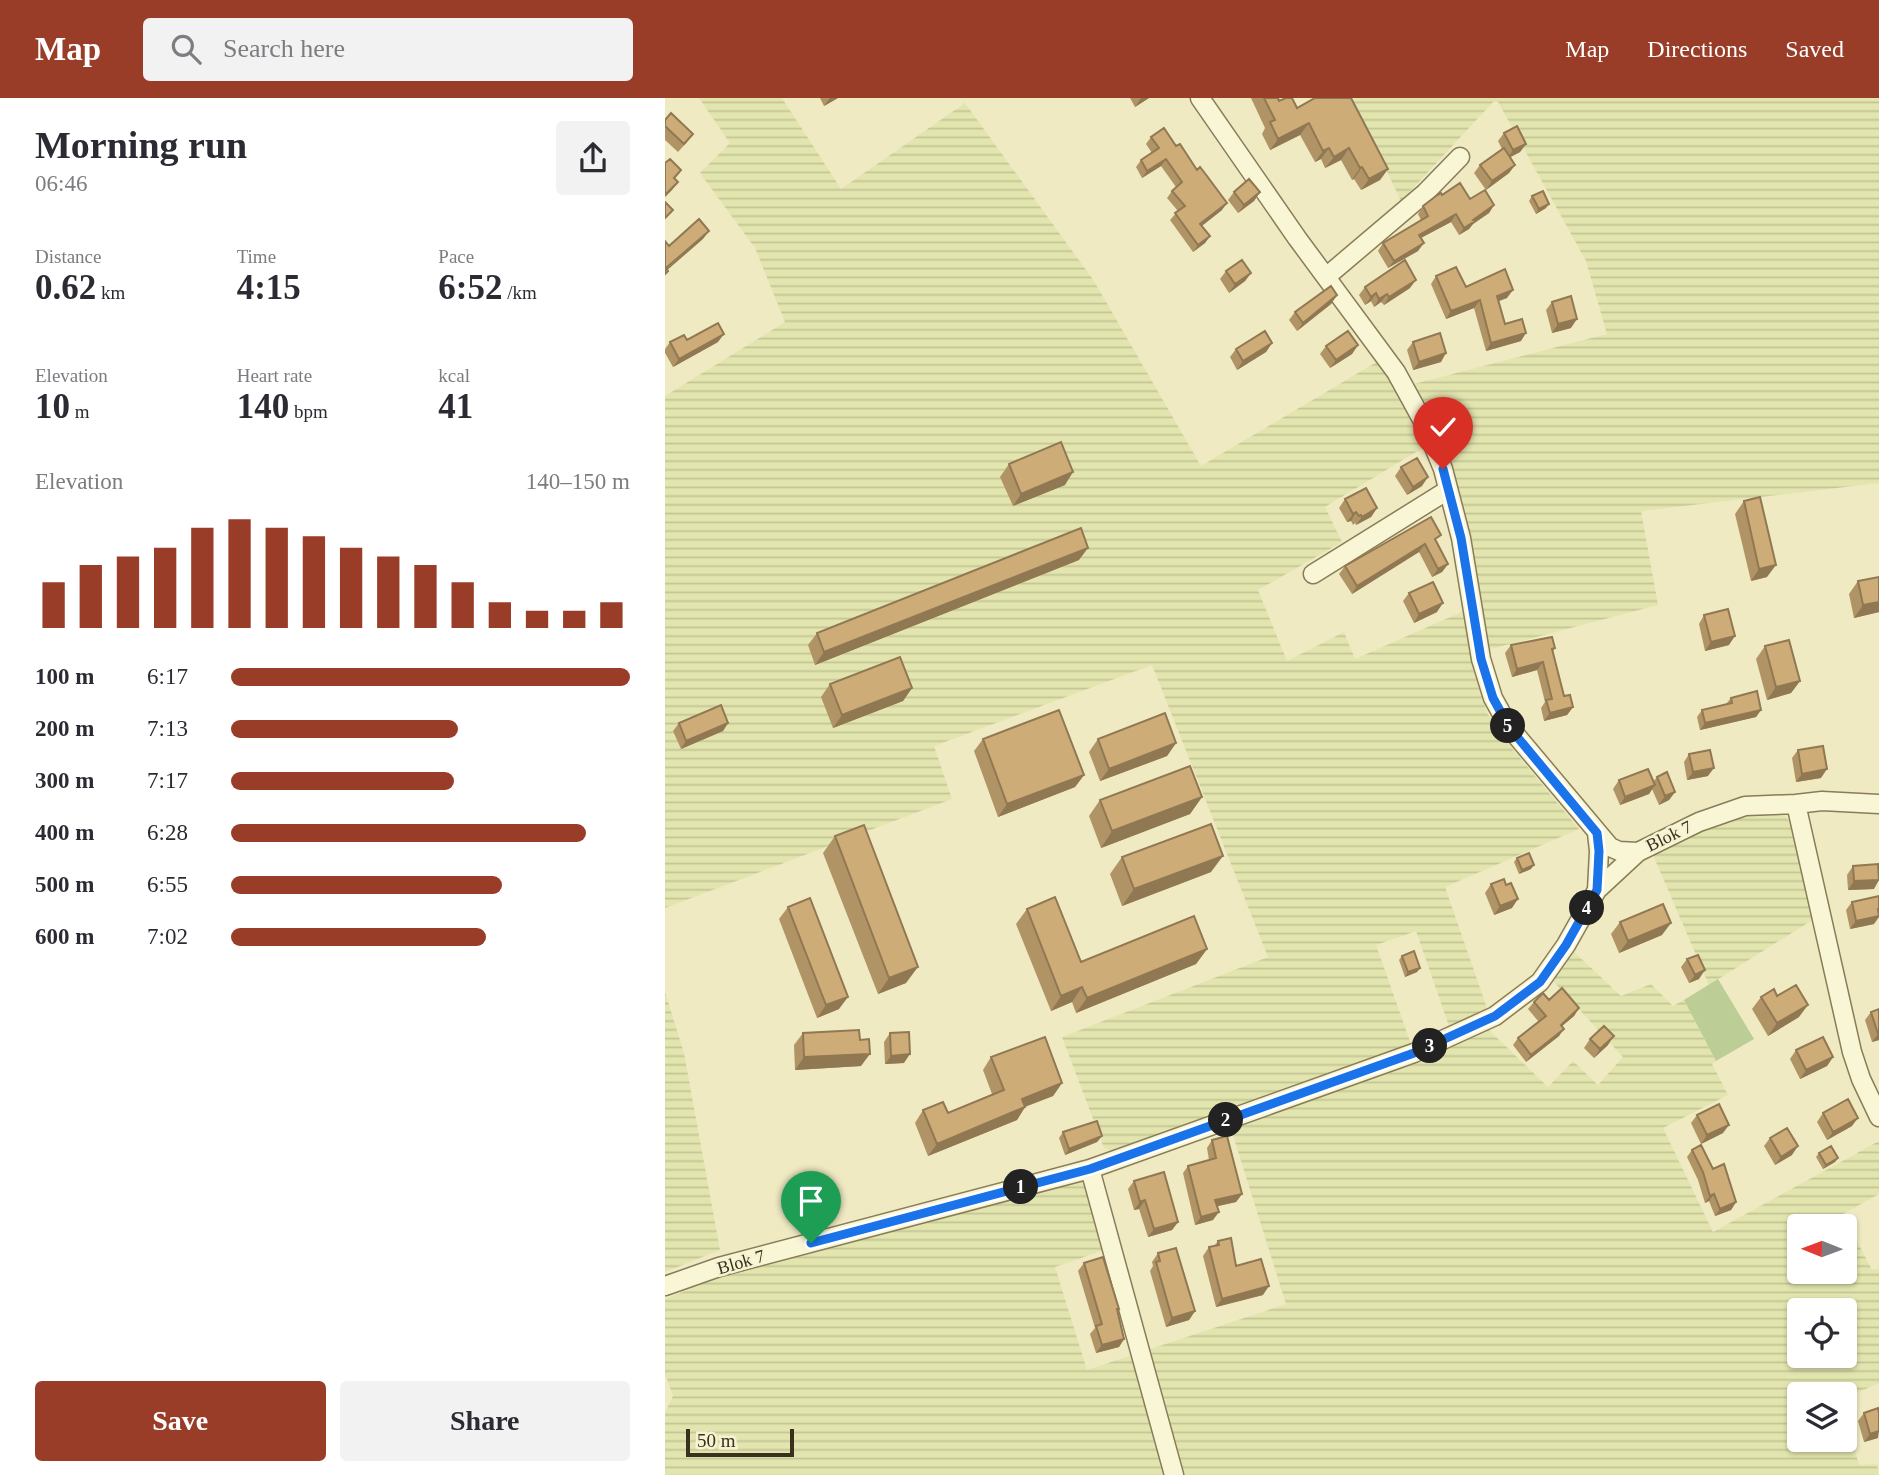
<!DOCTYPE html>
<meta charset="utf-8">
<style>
:root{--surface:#fff;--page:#f2f2f3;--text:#2b2b33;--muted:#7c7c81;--accent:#993d28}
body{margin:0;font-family:"Times New Roman",serif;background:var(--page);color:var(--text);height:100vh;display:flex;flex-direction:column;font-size:26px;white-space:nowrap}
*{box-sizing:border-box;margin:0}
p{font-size:23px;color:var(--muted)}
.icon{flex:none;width:38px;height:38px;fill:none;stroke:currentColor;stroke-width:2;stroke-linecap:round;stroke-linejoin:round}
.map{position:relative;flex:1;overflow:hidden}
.drawer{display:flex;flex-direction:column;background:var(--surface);width:665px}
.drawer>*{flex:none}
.needle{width:46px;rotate:271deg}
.buttons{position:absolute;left:1122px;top:1116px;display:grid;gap:14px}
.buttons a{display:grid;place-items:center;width:70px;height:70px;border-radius:7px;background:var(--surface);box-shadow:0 2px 5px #0004;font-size:35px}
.scale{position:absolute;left:21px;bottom:18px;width:108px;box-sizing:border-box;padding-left:7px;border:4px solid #39301d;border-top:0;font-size:19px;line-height:24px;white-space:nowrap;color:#39301d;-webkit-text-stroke:5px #f6f3d2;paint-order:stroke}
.pin{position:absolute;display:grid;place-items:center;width:60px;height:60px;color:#fff;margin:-72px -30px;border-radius:50% 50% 50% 0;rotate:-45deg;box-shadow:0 0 7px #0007}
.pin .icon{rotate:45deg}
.km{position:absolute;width:35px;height:35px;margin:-18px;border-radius:50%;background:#222;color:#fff;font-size:19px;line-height:35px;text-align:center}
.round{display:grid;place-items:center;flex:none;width:74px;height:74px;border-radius:7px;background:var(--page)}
.head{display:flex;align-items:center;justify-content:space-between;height:119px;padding:0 35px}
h1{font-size:38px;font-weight:800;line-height:52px}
.stats{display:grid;grid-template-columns:repeat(3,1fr);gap:10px;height:119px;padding:7px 35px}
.stats div{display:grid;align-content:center}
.stats b{font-size:35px;font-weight:800}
.stats small{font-size:19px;font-weight:400}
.stats p{font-size:19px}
.chart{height:196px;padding:14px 35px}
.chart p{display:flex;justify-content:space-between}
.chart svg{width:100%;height:126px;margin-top:7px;stroke:var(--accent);stroke-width:6}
.cta{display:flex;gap:14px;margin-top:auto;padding:14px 35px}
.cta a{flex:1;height:80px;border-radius:7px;background:var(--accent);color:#fff;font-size:28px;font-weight:800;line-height:80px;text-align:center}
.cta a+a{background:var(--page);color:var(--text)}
ul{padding:0 35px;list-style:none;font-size:23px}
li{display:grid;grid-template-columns:112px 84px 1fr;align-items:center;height:52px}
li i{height:18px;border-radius:9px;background:var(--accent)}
header{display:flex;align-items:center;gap:42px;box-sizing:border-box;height:98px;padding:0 35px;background:var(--accent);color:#fff}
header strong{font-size:33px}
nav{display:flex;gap:38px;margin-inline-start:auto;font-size:24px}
.search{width:490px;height:63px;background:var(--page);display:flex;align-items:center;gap:18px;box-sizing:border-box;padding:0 24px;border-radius:7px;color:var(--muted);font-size:26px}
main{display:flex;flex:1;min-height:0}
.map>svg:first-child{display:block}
</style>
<header>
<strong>Map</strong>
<div class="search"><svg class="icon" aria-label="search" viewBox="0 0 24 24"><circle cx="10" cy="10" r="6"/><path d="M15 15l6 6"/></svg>Search here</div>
<nav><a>Map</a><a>Directions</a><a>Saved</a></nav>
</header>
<main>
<section class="drawer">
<div class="head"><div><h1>Morning run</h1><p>06:46</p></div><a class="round"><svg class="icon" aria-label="share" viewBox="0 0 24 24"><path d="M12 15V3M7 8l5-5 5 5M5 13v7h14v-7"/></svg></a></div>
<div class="stats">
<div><p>Distance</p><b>0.62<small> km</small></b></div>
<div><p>Time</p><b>4:15</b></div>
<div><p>Pace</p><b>6:52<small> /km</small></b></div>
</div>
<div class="stats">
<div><p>Elevation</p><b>10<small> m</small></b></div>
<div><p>Heart rate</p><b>140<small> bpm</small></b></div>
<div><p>kcal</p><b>41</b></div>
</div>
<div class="chart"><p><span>Elevation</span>140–150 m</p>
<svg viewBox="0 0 160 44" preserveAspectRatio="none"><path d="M5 44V28M15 44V22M25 44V19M35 44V16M45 44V9M55 44V6M65 44V9M75 44V12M85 44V16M95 44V19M105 44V22M115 44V28M125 44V35M135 44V38M145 44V38M155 44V35"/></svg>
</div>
<ul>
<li><b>100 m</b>6:17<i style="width:100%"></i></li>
<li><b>200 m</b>7:13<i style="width:57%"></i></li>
<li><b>300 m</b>7:17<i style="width:56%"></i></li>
<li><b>400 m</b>6:28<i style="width:89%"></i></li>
<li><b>500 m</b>6:55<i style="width:68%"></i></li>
<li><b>600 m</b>7:02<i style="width:64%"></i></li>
</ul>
<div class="cta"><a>Save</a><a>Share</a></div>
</section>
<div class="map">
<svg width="1214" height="1377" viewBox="0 0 1214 1377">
<defs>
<pattern id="farmland-rules" width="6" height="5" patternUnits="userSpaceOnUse" patternTransform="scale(1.75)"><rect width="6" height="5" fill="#e3e5af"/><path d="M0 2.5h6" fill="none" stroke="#c4c596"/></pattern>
</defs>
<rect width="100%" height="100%" fill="#efeac2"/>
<path fill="url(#farmland-rules)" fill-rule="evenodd" d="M34,0H117L176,91L300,5L429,183L536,368L715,262L761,348L660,409L677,444L593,492L622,563L679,534L690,561L799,513L810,574L822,615L841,643L914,731L780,789L822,910L784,928L751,833L711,847L746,946L448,1053L439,1050L397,939L603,859L487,567L269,648L287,701L0,810V298L120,224L90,150L35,75L65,45Z
M687,0H1214V385L976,413L993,507L822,552L745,287L942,236L921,163L833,4L829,3L736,103Z
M1117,714L1128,728L1149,821L1044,887L988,757L1042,728L1072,719Z
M906,851L956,898L986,886L1008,908L1019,902L1051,963L1047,966L1063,997L998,1030L1048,1134L1214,1043V1096L1178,1116L1207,1172L1214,1170V1285L1180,1300V1297H1134V1342H1180V1317L1194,1367L1212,1366L1214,1377H0V1315L8,1298L0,1276V1201L54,1179L429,1079L448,1149L390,1169L422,1272L621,1206L566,1031L753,965L824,932L883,989L908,963L933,987L958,959L887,882ZM1134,1129H1180V1174H1134ZM1134,1213H1180V1258H1134Z
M0,894L19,955L55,1152L0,1174Z"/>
<path fill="#bccd96" d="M1053,881L1089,941L1051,963L1019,902Z"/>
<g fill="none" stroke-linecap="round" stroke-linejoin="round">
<defs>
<path id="minor" d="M535,0L632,140L731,274L760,327L778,371L796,440L816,561L828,600L844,629L945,749L954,753L973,754
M661,179L760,95L795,59
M648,476L783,392
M1131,706L1157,703L1214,706
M932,792L934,753L932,735
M425,1071L509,1377
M0,1188L54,1169L425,1071L749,955L830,918L875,884L901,847L932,792L973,754L1034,724L1080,708L1131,706L1187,954L1196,981L1214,1019"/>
</defs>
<use href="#minor" stroke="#897c59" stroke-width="21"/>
<use href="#minor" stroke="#f9f6d6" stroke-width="18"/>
</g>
<path fill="#b19466" d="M155,0H173L159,8Z
M465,0H484L470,9Z
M586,0H613L614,3L632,10L723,71L715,82L696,92L689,81L687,82L676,62L660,70L656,61L650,64L635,37L605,52L597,36L600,30Z
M0,22L22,44L13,54L0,42Z
M839,35L861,46L855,54L845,59L850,67L844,75L821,92L809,75L815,67L837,51L833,43Z
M486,39L557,112L537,128L545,138L540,145L528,154L505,122L513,113L502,100L507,93L511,89L496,68L477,80L471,69L476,62L487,55L481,46Z
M569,94H595L589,103L573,115L563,102Z
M777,97L805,101L829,107L824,115L808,126L804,131L794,137L786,124L756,140L753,153L723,170L713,153L718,145L756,122L753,116L758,108Z
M867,98L881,110L871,116L864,103Z
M561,173L586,175L580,183L564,195L555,181Z
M771,178L801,189L842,200L833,203L840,226L856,243L821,253L809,210L781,221L766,186Z
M700,189L745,190L719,207L716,204L709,209L706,203L700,207L694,197Z
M672,197L666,206L632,233L624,222L630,214Z
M887,204L906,230L887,235L881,212Z
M22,242L53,244L8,269L0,255V251L5,244Z
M748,244L776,264L748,272L742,252Z
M607,245L601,254L572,272L565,259L571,251Z
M693,247L687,256L665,270L655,256L661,248Z
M344,366L400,387L348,408L335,379Z
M736,369L757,388L742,397L730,378Z
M680,401L712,410L706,419L691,427L690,425L688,427L686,423L682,424L674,410Z
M1079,403L1102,479L1086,483L1070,416Z
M766,419L771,444L783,466L777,474L767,479L754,454L687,496L674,476L680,468Z
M414,462L150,567L143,547L152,535Z
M1193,483L1214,514L1189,520L1184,496Z
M744,495L772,514L749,525L738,503Z
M1039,517L1064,547L1040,553L1034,526Z
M846,547L890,550L888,553L899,598L908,609L902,617L879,623L876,610L880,604L872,572L847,579L840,555Z
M1100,548L1135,583L1126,595L1102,602L1091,561Z
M165,586L247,590L238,603L168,630L156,599Z
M1066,600L1096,612L1091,619L1035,632L1032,619L1037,612L1061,606Z
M14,625H63L58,633L16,651L8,633Z
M318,641L419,677L410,689L333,719L309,653Z
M433,641L511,645L502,658L435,683L424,654Z
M1133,652L1156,680L1131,684L1127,660Z
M1024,656L1043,678L1022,682L1019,664Z
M992,679L1010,694L1004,702L994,707L987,691L984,696L955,707L948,691L954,682L988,684Z
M537,699L525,716L436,750L424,718L435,702Z
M170,738L241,885L213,896L158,755Z
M457,759L546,774L457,808L445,776Z
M852,760L866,771L854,776L849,764Z
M1188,768L1209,791L1183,792L1182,777Z
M826,786L841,787L847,810L829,817L820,795Z
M1187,804L1209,826L1185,831L1181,812Z
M123,809L174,911L152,920L114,821Z
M362,811L416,864L542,851L531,866L411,915L407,904L386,913L351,826Z
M955,824L997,837L954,855L946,836Z
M737,858L755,870L752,874L740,879L734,862Z
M1022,861L1034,881L1024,885L1016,869Z
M1112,898L1134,919L1103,938L1087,911L1096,899Z
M884,902L914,910L909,918L897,928L894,938L861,964L848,947L853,940L874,924L863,911L869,904Z
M1206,914L1214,942L1207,944L1200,922Z
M138,935L196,968L130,972L129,947Z
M225,935L239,965L220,966L219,944Z
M925,941L943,947L929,960L919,950Z
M1131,952L1168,959L1162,968L1135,981L1125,961Z
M326,959L397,985L388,998L360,1009L352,1022L263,1058L250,1025L258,1012L283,1015L327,996L318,972Z
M1158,1015L1187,1028L1162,1042L1152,1024Z
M1032,1017L1058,1035L1036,1046L1026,1025Z
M398,1034L437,1038L432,1044L400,1057L394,1040Z
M1105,1040L1127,1057L1110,1067L1099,1048Z
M547,1042L577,1096L571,1104L552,1108L548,1122L530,1127L518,1075L523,1068L544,1062L542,1050Z
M1027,1052L1048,1071L1071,1104L1066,1112L1050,1118L1044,1103L1040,1105L1033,1082L1022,1059Z
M1154,1055L1173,1060L1170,1064L1158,1071L1151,1059Z
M469,1083L513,1124L507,1132L483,1139L474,1111L469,1112L463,1091Z
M553,1143L571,1168L598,1197L551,1209L538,1158L544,1149L549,1148Z
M493,1155L530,1213L524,1222L501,1229L485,1173L488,1168L487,1164Z
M419,1165L459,1241L454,1249L431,1255L425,1236L430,1230L413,1173Z
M1199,1315L1213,1340L1199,1344L1193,1323Z"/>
<path fill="#907853" d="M165,0H173L159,8Z
M476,0H484L470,9Z
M644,25L635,37L605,52L613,41Z
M861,46L855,54L842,61L848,52Z
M664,50L656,61L650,64L658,53Z
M684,50L676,62L660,70L669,59Z
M501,61L496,68L477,80L482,73Z
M850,67L844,75L821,92L827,83Z
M697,69L689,81L687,82L695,70Z
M723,71L715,82L696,92L704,81Z
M13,84L7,92L0,99V97Z
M595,94L589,103L573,115L579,107Z
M562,105L557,112L530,133L535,126Z
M884,106L881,110L871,116L874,111Z
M829,107L824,115L808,126L804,131L794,137L799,130L808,122Z
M791,116L786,124L748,144L754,137Z
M44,133L38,141L0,174V172Z
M545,138L540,145L528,154L533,147Z
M759,145L753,153L723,170L729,163Z
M586,175L580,183L564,195L570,186Z
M751,182L745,190L719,207L724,199Z
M848,192L842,200L826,206L832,198Z
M711,195L706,203L700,207L706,199Z
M722,196L716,204L709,209L714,201Z
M672,197L666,206L632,233L638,225Z
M815,202L809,210L781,221L786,213Z
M912,221L906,230L887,235L893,226Z
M861,235L856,243L821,253L826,245Z
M59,236L53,244L8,269L14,261Z
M607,245L601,254L572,272L578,263Z
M693,247L687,256L665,270L671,262Z
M781,255L776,264L748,272L754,264Z
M408,374L400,387L348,408L356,396Z
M763,379L757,388L742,397L748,389Z
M712,410L706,419L691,427L697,419Z
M691,414L686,423L682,424L688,416Z
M760,446L754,454L687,496L692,488Z
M423,450L414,462L150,567L159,554Z
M783,466L777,474L767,479L773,471Z
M1111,467L1102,479L1086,483L1094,471Z
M1214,504V514L1189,520L1198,507Z
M778,505L772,514L749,525L754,516Z
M1070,538L1064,547L1040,553L1046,544Z
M878,564L872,572L847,579L852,571Z
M1135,583L1126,595L1102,602L1111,589Z
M247,590L238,603L168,630L177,617Z
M908,609L902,617L879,623L885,615Z
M1096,612L1091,619L1035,632L1040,625Z
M63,625L58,633L16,651L21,643Z
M511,645L502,658L435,683L444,671Z
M1049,670L1043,678L1022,682L1028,674Z
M1162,671L1156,680L1131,684L1137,676Z
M419,677L410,689L333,719L342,706Z
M990,687L984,696L955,707L960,699Z
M1010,694L1004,702L994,707L1000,698Z
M537,699L525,716L436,750L447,733Z
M558,758L546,774L457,808L469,791Z
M869,767L866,771L854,776L857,772Z
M1214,782L1209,791L1183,792L1189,783Z
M853,801L847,810L829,817L835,808Z
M1214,811V819L1209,826L1185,831L1191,823Z
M1006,825L997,837L954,855L963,843Z
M542,851L531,866L411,915L422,900Z
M253,869L241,885L213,896L224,880Z
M755,870L752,874L740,879L743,874Z
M1040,872L1034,881L1024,885L1030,877Z
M417,889L407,904L386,913L396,898Z
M183,899L174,911L152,920L161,907Z
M1143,907L1134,919L1103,938L1112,925Z
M914,910L909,918L890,934L896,927Z
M899,931L894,938L861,964L866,957Z
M1214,935V942L1207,944L1213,936Z
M949,938L943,947L929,960L935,951Z
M205,956L196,968L130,972L139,959Z
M245,956L239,965L220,966L226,958Z
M1168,959L1162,968L1135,981L1141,972Z
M397,985L388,998L348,1013L357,1001Z
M360,1009L352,1022L263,1058L272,1046Z
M1193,1020L1187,1028L1162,1042L1168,1034Z
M1064,1027L1058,1035L1036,1046L1042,1037Z
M437,1038L432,1044L400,1057L404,1051Z
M1133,1048L1127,1057L1110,1067L1116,1059Z
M1173,1060L1170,1064L1158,1071L1161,1067Z
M577,1096L571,1104L545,1110L550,1102Z
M1049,1096L1044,1103L1040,1105L1045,1098Z
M480,1102L474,1111L469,1112L475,1104Z
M1071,1104L1066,1112L1050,1118L1055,1111Z
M554,1114L548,1122L530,1127L536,1119Z
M513,1124L507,1132L483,1139L489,1131Z
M604,1188L598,1197L551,1209L557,1201Z
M530,1213L524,1222L501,1229L507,1220Z
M459,1241L454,1249L431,1255L437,1247Z
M1214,1333L1213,1340L1199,1344L1205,1336Z"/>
<path fill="#ceac77" stroke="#907853" stroke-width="2" d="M599,0H613L614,3L621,0H627L632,10L650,0H686L723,71L704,81L697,69L695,70L684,50L669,59L664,50L658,53L644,25L613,41L605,24L610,22Z
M6,15L28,36L19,46L0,28V22Z
M852,28L861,46L848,52L839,35Z
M499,30L511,48L515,46L532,72L535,69L542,78L562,105L535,126L545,138L533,147L510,115L520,108L507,93L517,84L501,61L482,73L476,62L494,50L486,39Z
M839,50L850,67L827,83L815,67Z
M5,61L16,72L9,80L13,84L0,97V65Z
M584,81L595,94L579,107L569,94Z
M795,85L805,101L820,92L829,107L808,122L810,123L799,130L791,116L754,137L759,145L729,163L718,145L763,118L758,108L771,98L776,95L777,97Z
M878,93L884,106L874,111L867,98Z
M0,104L8,112L0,120Z
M34,121L44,133L1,170L3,173L0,176V143L4,148Z
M577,162L586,175L570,186L561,173Z
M740,162L751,182L724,199L722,196L714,201L711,195L706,199L700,189Z
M791,169L801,189L840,171L848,192L832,198L840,226L857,221L861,235L826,245L815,202L786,213L771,178Z
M666,188L672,197L638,225L630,214Z
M906,198L912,221L893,226L887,204Z
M53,225L59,236L14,261L5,244L19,237L22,242Z
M600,233L607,245L578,263L571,251Z
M683,233L693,247L671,262L661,248Z
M775,235L781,255L754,264L748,244Z
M396,344L408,374L356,396L344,366Z
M752,360L763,379L748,389L736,369Z
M701,390L712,410L697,419L696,417L694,418L691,414L688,416L680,401Z
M1095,399L1111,467L1094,471L1079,403Z
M766,419L776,437L770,441L783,466L773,471L760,446L692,488L680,468Z
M416,430L423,450L159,554L152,535Z
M1214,479V504L1198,507L1193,483Z
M768,484L778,505L754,516L744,495Z
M1063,511L1070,538L1046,544L1039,517Z
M887,539L890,550L887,551L899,598L905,597L908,609L885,615L881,602L887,601L878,564L852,571L846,547Z
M1124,542L1135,583L1111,589L1100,548Z
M235,559L247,590L177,617L165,586Z
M1092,593L1096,612L1040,625L1037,612L1067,605L1066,600Z
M56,607L63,625L21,643L14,625Z
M394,612L419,677L342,706L318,641Z
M500,615L511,645L444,671L433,641Z
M1158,648L1162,671L1137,676L1133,652Z
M1045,652L1049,670L1028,674L1024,656Z
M525,668L537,699L447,733L435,702Z
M983,671L990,687L960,699L954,682Z
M1002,674L1010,694L1000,698L992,679Z
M546,726L558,758L469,791L457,759Z
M199,727L253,869L224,880L170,738Z
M864,755L869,767L857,772L852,760Z
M1213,766L1214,782L1189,783L1188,768Z
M839,781L841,787L846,785L853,801L835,808L826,786Z
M1214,798V811H1213L1214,818L1191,823L1187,804Z
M390,799L416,864L529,818L542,851L422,900L417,889L396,898L362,811Z
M145,800L183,899L161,907L123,809Z
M998,806L1006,825L963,843L955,824Z
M749,853L755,870L743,874L737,858Z
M1033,857L1040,872L1030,877L1022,861Z
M1131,887L1143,907L1112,925L1096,899L1109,891L1112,898Z
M897,890L914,910L896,927L899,931L866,957L853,940L881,918L869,904L878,895L884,902Z
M1214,911V935L1213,936L1206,914Z
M939,928L949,938L935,951L925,941Z
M194,932L195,942L204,941L205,956L139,959L138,935Z
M244,934L245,956L226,958L225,935Z
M380,939L397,985L357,1001L360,1009L272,1046L258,1012L278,1004L283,1015L339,992L326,959Z
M1158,939L1168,959L1141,972L1131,952Z
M1183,1001L1193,1020L1168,1034L1158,1015Z
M1054,1006L1064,1027L1042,1037L1032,1017Z
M432,1023L437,1038L404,1051L398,1034Z
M1122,1030L1133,1048L1116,1059L1105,1040Z
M562,1038L577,1096L550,1102L554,1114L536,1119L523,1068L551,1060L547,1042Z
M1036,1047L1048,1071L1059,1066L1071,1104L1055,1111L1049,1096L1045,1098L1038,1074L1027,1052Z
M1166,1048L1173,1060L1161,1067L1154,1055Z
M499,1074L513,1124L489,1131L480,1102L475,1104L469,1083Z
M566,1140L571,1168L596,1161L604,1188L557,1201L544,1149L554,1147L553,1143Z
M511,1150L530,1213L507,1220L491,1164L495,1163L493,1155Z
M438,1159L454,1211H452L459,1241L437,1247L431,1228L437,1226L419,1165Z
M1213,1310L1214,1315V1333L1205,1336L1199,1315Z"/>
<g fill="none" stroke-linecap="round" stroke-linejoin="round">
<defs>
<path id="route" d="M146,1145L425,1071L749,955L830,918L875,884L901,847L932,792L934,753L932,735L844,629L828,600L816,561L796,440L778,371"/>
</defs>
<use href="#route" stroke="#fff" stroke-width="14"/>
<use href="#route" stroke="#1a73e8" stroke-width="9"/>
</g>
<g text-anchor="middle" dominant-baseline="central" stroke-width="5" stroke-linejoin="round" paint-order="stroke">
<g font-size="18" fill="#39301d" stroke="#f6f3d2">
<text transform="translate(1004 738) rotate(-26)">Blok 7</text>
<text transform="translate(76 1164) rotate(-16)">Blok 7</text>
</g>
</g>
</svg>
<div class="buttons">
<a><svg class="needle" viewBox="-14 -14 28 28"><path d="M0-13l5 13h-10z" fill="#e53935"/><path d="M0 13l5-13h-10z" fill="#7c7c81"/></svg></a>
<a><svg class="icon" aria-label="locate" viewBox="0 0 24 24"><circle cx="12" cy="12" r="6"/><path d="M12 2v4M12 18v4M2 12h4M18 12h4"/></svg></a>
<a><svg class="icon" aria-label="layers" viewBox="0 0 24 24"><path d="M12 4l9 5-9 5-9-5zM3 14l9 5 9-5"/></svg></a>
</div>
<div class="scale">50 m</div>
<div class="pin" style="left:146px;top:1145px;background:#1e9e55"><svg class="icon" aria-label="arrive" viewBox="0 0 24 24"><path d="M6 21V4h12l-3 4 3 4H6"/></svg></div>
<div class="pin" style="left:778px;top:371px;background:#d93025"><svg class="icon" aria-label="check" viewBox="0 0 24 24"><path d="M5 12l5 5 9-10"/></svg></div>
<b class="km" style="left:356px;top:1089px">1</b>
<b class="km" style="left:561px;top:1022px">2</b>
<b class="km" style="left:765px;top:948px">3</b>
<b class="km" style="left:922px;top:810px">4</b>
<b class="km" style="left:843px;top:628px">5</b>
</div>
</main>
